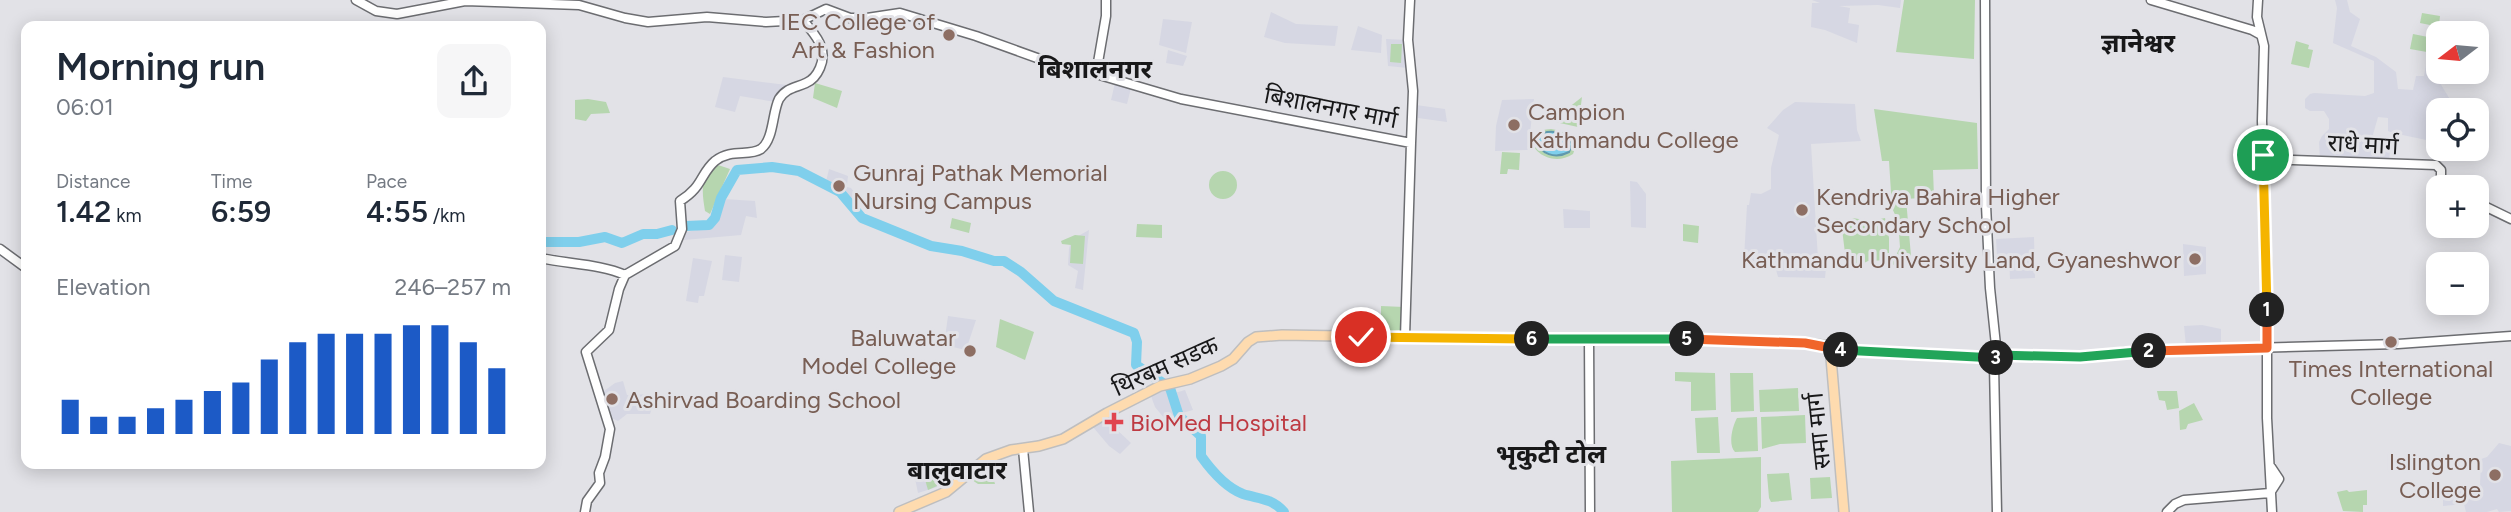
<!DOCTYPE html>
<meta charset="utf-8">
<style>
:root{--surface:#fff;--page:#f6f6f7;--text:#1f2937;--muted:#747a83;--accent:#1c5ac6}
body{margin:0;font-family:Figtree,"Noto Sans Devanagari",sans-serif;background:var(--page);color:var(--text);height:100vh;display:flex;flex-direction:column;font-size:26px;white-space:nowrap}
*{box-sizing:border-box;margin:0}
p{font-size:23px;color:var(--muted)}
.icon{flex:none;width:38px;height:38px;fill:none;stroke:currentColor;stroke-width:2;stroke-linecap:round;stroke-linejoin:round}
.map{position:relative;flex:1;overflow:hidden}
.drawer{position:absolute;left:21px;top:21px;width:525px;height:448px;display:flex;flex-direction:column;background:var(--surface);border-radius:14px;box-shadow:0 4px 18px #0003}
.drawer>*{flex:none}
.needle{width:46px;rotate:254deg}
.buttons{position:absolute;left:2426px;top:21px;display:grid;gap:14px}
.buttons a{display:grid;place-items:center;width:63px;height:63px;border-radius:14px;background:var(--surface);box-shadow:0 4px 18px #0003;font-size:35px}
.pin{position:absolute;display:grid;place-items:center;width:60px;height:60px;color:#fff;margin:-30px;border:4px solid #fff;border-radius:50%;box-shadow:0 2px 7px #0007}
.km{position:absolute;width:35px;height:35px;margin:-18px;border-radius:50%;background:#222;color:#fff;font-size:19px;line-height:35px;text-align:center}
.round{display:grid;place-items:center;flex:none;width:74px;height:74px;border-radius:14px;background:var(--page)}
.head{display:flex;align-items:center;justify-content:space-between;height:119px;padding:0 35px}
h1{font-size:38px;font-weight:600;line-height:52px}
.stats{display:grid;grid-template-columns:repeat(3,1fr);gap:10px;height:119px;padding:7px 35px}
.stats div{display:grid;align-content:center}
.stats b{font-size:30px;font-weight:600}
.stats small{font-size:19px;font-weight:400}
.stats p{font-size:19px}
.chart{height:196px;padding:14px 35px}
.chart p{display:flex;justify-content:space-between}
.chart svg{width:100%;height:126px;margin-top:7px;stroke:var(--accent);stroke-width:6}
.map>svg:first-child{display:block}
</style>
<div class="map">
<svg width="2511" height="512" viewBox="0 0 2511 512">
<rect width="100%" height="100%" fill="#e2e2e7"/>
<path fill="#d6d7e3" d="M1812,0H1901L1900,8L1878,5L1839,6L1850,8L1848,23L1859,25L1857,43L1825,30L1811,27L1812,3H1820Z
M2335,0H2347L2350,12L2360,19L2351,46L2376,57L2396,72L2398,89L2413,90L2416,76H2424L2427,60L2438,61V72H2446L2445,78H2437L2451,101L2450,110H2438L2435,119L2438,123L2437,133L2431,141L2393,133L2388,131V118L2378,117L2372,138L2391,139L2389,162L2320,160L2319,142L2322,136L2329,129V119L2324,111H2310L2305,108V99L2310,94L2314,93L2365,96L2374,93V61L2333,43L2337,8Z
M1271,12L1296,24L1338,26L1335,46L1285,43L1264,37Z
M1163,19L1192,22L1186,53L1159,45Z
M1358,26L1382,35L1381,53L1351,50Z
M1386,39L1408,40V68L1388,66Z
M1168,50L1187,56L1183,66L1166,63Z
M723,77L787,85L775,102L740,96L735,112L715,107Z
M1115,83L1131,88L1127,104L1111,100Z
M1534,99L1528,150L1495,151L1496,126L1502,100Z
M1795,102L1855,104L1857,130L1861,141L1811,144L1818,259L1827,258L1825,278L1778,277L1775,266L1744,259L1747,205H1749L1751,193L1761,194L1771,189V168L1779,135L1767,128L1783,110Z
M1416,105L1445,109L1447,122L1418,118Z
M829,169L848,176L847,185L843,191L847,187L851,188L860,199L851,204L840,190L826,182Z
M1630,181L1637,182L1646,194V228L1631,227Z
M724,199L755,201L757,218L746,216L741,235L684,240L686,232L709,228L717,222Z
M1563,209L1590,211V228H1564Z
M1089,230L1083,290L1075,288L1078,271L1068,265L1069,249L1071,240Z
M2034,237L2035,278L2010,279L2009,256H1997L1996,239Z
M2183,244L2206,247V274L2184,276Z
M725,255L742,257L739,282L722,280Z
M693,258L712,261L704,296H699L698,303L686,301Z
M948,316L976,320L966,350L944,345Z
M2202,325L2221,329V346H2186L2184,326Z
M623,381L627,395L652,394L654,401L650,414H627L618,421L609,417L600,394L615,383Z
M1165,388L1168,395L1185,390L1193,410L1164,418L1155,407L1151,396Z
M1113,414L1122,426L1118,429L1115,428L1131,443L1120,454L1109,446L1093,427L1106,418L1109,421L1107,418Z
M2499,443L2511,446V511L2499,512L2497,509L2487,512H2466L2464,504L2443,506V496L2480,486L2481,459L2487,457Z
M923,461L940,464L937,487L918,493L912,464Z"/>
<path fill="#b6d6af" d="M1904,0H1975L1974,59L1896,52Z
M2422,13L2440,16L2439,25L2450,27L2449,33H2438V54L2410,49L2413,34L2428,37L2430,25L2420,23Z
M2296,41L2309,45L2308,49L2313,50L2309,68L2291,64Z
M1391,44H1402L1401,63L1390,62Z
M815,83L842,91L837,108L813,98Z
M1582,97L1578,127L1546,120L1563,112Z
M588,99L606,102L610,113L591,114L586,121L575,119V100Z
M1874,109L1977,123L1978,169L1933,170L1934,197L1906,199L1911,256L1897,261L1896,266L1892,264L1900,247L1898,221L1892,208L1889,161H1882Z
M1551,129C1562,131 1572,134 1576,146L1573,154C1544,173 1510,131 1551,129Z
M1502,152L1520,153L1519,170L1508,169L1507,174H1500Z
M718,165L730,169L710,214L705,211C702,192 699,176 718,165Z
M1209 185a14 14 0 1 1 28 0a14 14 0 1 1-28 0Z
M952,218L971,223L969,233L950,228Z
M1853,218L1870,221L1885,218L1889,238V260L1868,261L1854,268L1847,264L1844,258L1845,253L1842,229Z
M1137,224L1162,225V238L1136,237Z
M1683,224L1699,226L1698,243L1683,241Z
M1075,235L1085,236L1083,264L1070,263L1071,245L1062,244L1061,241Z
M1381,306L1404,307L1401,330L1381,333Z
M1000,319L1034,332L1025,360L996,347Z
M1675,372L1715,373L1716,410L1691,411V382L1675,381Z
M1730,373H1753L1754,411L1731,412Z
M1798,388L1799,411L1760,412L1759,390Z
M2157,391H2177L2179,408L2167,410L2165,401L2159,400Z
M2194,403L2203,420L2188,424L2186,429L2180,430L2179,411Z
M1805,415L1806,443L1780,444L1762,449L1761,417Z
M1718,417L1720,453H1697L1695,418Z
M1757,417L1758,451L1735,452C1728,445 1732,427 1737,418Z
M1761,457V507L1758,512H1672L1671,461Z
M990,467L995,484H978L972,480L976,474Z
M922,469L933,470L937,486L928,490Z
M1789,473L1792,500L1771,502L1769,498L1767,474Z
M1830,477L1832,498L1811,499L1810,478Z
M2347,490L2349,492L2367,490V505H2363V512L2343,511L2337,492Z"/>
<path fill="#7fcfec" stroke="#6098ad" stroke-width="2" d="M1547,132C1557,131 1567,134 1572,144L1569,152C1556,159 1539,155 1537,139L1539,135Z"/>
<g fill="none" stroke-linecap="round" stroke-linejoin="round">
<path stroke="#7fcfec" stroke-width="10" d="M686,226L709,225L715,218L721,198L737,170L772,167L799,171L840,192L862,218L931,246L962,251L994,261H1004L1021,272L1054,301L1134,333L1137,342L1136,365L1170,388L1179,416L1201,436V456C1211,470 1227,488 1243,494C1259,499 1272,498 1284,512
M541,242H579L605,237L622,243L643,234H657L672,230"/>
<defs>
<path id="secondary" d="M356,0L376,11L397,14L465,1L579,5L625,18L648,22L707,17L766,22L803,20L826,9L850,18H867L900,13L976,36L1051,63L1096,74L1181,99L1411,143L1405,337
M1410,0L1408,40L1413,91L1411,143
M1985,0L1986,205L1990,288L1997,355L1994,365L1997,512
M2151,0L2252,30L2261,35
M2258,0L2257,17L2264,46L2262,121L2267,271V418L2272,512
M1096,74L1106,16V0
M2264,159L2436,165L2441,170V187
M2476,202L2511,219
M0,249L26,268
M541,258C567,264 601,264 625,275
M1589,338L1590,512
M1830,346L1843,350L1995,359
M1997,355L2080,357L2135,351L2398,344L2511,336
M1023,449L1029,512
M2270,493L2279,479L2271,467
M585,512L587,501L600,483L599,473L605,457L610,429L586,352L609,330L619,289L625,275L675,246L682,229L680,201C703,187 700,174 715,161C732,148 748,157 761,149C774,139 772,113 779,99C786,88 795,88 806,83C818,78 826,60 821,47C819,38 809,28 803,20
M2167,512L2175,504L2184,500L2270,493"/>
<path id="primary" d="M899,512L946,492L986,459L1011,450L1039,446L1063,439L1107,413L1160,386L1190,379L1221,366L1233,359L1248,342L1256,337L1282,335L1521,339L1646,338L1805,343L1830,346L1844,512"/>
</defs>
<use href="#secondary" stroke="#6c6d71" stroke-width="11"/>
<use href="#primary" stroke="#bebebf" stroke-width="12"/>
<use href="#secondary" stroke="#fff" stroke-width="8"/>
<use href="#primary" stroke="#fedbaf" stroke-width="9"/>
</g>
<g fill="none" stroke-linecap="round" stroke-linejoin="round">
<defs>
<path id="split-1" d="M2263,155L2267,310"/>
<path id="split-2" d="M2149,351L2267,348V310"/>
<path id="split-3" d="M1996,358L1997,355L2080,357L2149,351"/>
<path id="split-4" d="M1841,350L1996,358"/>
<path id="split-5" d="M1687,339L1805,343L1841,350"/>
<path id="split-6" d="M1532,339H1687"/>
<path id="split-7" d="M1361,337L1532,339"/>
</defs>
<use href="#split-1" stroke="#fff" stroke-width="14"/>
<use href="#split-2" stroke="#fff" stroke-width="14"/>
<use href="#split-3" stroke="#fff" stroke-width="14"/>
<use href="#split-4" stroke="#fff" stroke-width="14"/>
<use href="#split-5" stroke="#fff" stroke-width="14"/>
<use href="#split-6" stroke="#fff" stroke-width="14"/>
<use href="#split-7" stroke="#fff" stroke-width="14"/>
<use href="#split-1" stroke="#f5b400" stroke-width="9"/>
<use href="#split-2" stroke="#f0652b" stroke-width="9"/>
<use href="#split-3" stroke="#22a559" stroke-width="9"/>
<use href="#split-4" stroke="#22a559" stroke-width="9"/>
<use href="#split-5" stroke="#f0652b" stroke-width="9"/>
<use href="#split-6" stroke="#22a559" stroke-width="9"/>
<use href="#split-7" stroke="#f5b400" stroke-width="9"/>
</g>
<g fill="#8d6e63" stroke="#e2e2e7" stroke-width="2.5">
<circle cx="949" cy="35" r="7"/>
<circle cx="1514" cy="125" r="7"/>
<circle cx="839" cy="186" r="7"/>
<circle cx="1802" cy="210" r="7"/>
<circle cx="2195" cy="259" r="7"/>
<circle cx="2391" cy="342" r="7"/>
<circle cx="970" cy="351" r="7"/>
<circle cx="612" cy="399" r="7"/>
<circle cx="2495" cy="475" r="7"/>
</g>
<path fill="#e0444e" stroke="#e2e2e7" stroke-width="2.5" d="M1110.5 411.5h7v7h7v7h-7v7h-7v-7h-7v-7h7z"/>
<g text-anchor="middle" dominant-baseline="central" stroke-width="6" stroke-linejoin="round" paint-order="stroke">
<g font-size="24" fill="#785e54" stroke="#e2e2e7" text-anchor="end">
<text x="935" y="21">IEC College of<tspan x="935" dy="28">Art &amp; Fashion</tspan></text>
<text x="1528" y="111" text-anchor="start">Campion<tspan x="1528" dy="28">Kathmandu College</tspan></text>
<text x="853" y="172" text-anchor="start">Gunraj Pathak Memorial<tspan x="853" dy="28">Nursing Campus</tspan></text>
<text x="1816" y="196" text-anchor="start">Kendriya Bahira Higher<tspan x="1816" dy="28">Secondary School</tspan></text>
<text x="2181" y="259">Kathmandu University Land, Gyaneshwor</text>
<text x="956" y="337">Baluwatar<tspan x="956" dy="28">Model College</tspan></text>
<text x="2391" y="368" text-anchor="middle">Times International<tspan x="2391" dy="28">College</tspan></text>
<text x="626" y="399" text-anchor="start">Ashirvad Boarding School</text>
<text x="2481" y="461">Islington<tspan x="2481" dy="28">College</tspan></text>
</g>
<g font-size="24" fill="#181819" stroke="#e2e2e7">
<text transform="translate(1331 107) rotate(11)">बिशालनगर मार्ग</text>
<text transform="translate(2363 144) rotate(3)">राधे मार्ग</text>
<text transform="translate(1165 366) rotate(-24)">थिरबम सडक</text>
<text transform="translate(1818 431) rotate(-96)">समा मार्ग</text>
</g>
<g font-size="24" fill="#be3a42" stroke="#e2e2e7" text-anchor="start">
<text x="1130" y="422">BioMed Hospital</text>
</g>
<g font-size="26" font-weight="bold" fill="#181819" stroke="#e2e2e7">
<text x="2138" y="43">ज्ञानेश्वर</text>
<text x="1095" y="69">बिशालनगर</text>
<text x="1551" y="454">भृकुटी टोल</text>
<text x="957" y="470">बालुवाटार</text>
</g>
</g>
</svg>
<div class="buttons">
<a><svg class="needle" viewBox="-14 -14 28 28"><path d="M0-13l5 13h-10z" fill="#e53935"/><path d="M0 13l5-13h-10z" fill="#747a83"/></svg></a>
<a><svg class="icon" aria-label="locate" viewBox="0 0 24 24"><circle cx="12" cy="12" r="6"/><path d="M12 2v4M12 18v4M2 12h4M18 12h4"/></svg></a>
<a>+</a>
<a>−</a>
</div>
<div class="pin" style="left:2263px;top:155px;background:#1e9e55"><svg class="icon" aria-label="arrive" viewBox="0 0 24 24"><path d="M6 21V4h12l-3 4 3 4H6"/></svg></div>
<div class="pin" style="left:1361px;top:337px;background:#d93025"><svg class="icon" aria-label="check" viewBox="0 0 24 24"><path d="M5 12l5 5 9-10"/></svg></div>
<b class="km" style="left:2267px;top:310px">1</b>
<b class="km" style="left:2149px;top:351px">2</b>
<b class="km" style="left:1996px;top:358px">3</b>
<b class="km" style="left:1841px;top:350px">4</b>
<b class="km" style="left:1687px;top:339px">5</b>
<b class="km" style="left:1532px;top:339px">6</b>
<section class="drawer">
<div class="head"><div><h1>Morning run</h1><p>06:01</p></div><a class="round"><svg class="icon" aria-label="share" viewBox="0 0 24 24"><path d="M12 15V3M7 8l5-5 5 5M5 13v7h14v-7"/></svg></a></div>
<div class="stats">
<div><p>Distance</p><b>1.42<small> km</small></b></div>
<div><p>Time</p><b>6:59</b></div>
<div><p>Pace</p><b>4:55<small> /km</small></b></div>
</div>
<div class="chart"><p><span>Elevation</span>246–257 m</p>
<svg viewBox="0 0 160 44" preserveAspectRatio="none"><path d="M5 44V32M15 44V38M25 44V38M35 44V35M45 44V32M55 44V29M65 44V26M75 44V18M85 44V12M95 44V9M105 44V9M115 44V9M125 44V6M135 44V6M145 44V12M155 44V21"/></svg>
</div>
</section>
</div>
